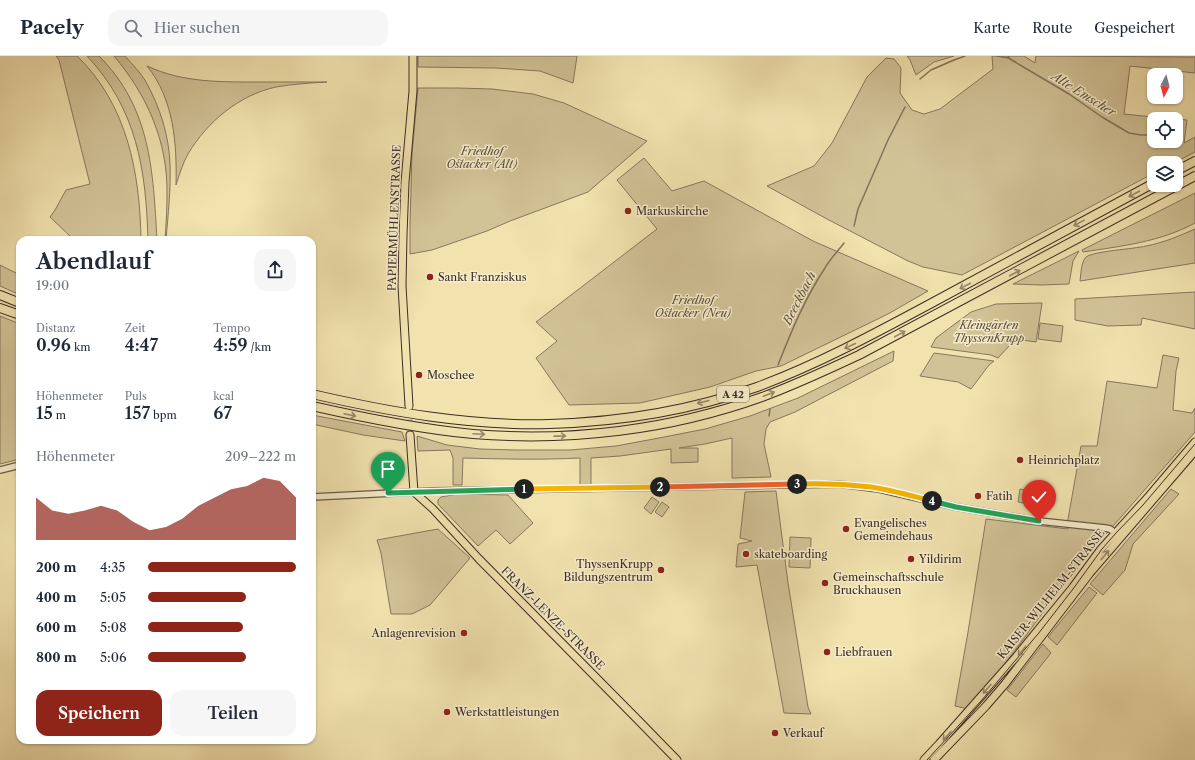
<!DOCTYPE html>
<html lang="de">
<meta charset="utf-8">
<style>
:root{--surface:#fff;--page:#f6f6f7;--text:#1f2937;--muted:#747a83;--line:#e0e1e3;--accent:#8f2418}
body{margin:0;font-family:"Libre Caslon Text",serif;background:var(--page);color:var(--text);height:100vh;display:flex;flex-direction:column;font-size:15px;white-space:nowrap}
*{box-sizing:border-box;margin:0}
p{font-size:13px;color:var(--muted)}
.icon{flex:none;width:22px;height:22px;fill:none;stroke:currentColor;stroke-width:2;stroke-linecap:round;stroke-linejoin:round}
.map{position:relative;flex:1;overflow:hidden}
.drawer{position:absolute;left:16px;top:180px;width:300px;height:508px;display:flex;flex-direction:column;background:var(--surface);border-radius:12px;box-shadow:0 1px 3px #0004}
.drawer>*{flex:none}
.needle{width:26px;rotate:186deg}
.tools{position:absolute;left:1147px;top:12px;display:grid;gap:8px}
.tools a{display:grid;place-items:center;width:36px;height:36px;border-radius:8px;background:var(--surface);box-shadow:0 1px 3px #0004;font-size:20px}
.pin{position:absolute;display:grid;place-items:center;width:34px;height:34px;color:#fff;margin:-41px -17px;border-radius:50% 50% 50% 0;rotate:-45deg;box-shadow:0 0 4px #0007}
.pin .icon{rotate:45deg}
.km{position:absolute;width:20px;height:20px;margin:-10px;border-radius:50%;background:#222;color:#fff;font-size:11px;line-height:20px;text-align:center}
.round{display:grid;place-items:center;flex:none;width:42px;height:42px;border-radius:12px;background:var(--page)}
.summary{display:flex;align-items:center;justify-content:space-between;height:68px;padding:0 20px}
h1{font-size:22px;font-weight:600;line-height:30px}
.metrics{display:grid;grid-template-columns:repeat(3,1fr);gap:6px;height:68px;padding:4px 20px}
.metrics div{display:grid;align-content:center}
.metrics b{font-size:17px;font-weight:600}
.metrics small{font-size:11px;font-weight:400}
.metrics p{font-size:11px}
.chart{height:112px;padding:8px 20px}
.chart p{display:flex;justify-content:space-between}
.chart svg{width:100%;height:72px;margin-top:4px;fill:var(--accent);opacity:.7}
.cta{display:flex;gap:8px;margin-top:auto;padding:8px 20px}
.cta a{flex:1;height:46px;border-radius:12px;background:var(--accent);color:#fff;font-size:16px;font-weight:600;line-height:46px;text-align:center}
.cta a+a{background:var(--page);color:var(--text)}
ul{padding:0 20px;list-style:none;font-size:13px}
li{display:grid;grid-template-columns:64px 48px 1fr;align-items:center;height:30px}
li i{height:10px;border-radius:5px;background:var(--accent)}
header{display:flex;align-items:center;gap:24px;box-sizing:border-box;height:56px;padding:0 20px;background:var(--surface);border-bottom:1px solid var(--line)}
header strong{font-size:19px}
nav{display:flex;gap:22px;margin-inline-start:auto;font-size:14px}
.search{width:280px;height:36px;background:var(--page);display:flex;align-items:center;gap:10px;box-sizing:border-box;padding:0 14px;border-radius:12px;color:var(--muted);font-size:15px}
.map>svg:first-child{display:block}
</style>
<header>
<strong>Pacely</strong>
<div class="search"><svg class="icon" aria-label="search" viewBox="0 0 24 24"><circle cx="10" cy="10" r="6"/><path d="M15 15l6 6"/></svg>Hier suchen</div>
<nav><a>Karte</a><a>Route</a><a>Gespeichert</a></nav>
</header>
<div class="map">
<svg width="1195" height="704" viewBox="0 0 1195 704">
<rect width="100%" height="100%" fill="#f1e2ae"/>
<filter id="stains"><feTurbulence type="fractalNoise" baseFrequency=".005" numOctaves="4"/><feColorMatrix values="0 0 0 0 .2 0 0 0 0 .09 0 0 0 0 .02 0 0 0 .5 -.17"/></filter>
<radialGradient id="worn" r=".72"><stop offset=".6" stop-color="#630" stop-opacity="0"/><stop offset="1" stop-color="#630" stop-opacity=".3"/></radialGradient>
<path fill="#d2c397" stroke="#87785e" d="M56,0H77C127,48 140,117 141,184H70L72,182L50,161L55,154L66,134L90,128L59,4Z
M87,0H99C151,52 153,115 157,184H148C146,114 137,53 87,0Z
M114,0H125C132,8 141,17 146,26C160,51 169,80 170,108C171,133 168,159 166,184H165C166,169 167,153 167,138C168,86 147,39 114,0Z
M418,0H577L573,27L540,15L496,12L418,11Z
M907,0H954L934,6L916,19L910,4Z
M992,0H1024L1035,7L1036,0L1195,1V17L1130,10L1124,58L1172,63H1154V85H1176V63L1187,64L1184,87L1195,81V96L1174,107H1154V117L962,219L923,211L908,205L827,163L767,130L814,110L832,87L867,21L886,2L894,3L901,12L900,37L912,54L924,58L940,53L993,13Z
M147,10C183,27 223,26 262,26C284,26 306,26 327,26C310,27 293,28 276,31C239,39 207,66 188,98C183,107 179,119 176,129C177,88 174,43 147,10Z
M418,32H458L492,33L533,38L564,47L647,85L588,136L510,165L487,175L432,194L410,198V168L412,98Z
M644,102L672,135L704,125L813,185L928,235L888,258L781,310L756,315L710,331L640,347L569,349L536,302L557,285L536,266L657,173L617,124Z
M1195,137V167C1160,186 1122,190 1083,196L1082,194Z
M1195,173V207L1080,225C1081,218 1081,206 1086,201C1094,195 1134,193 1146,190C1163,187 1179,180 1195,173Z
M1079,195L1073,205L1069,228L1042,229L1013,228Z
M0,209L20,219V239L0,230Z
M1195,236V273L1142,262L1141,269L1108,270L1075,264V243Z
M1042,247L1036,286L1022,284L1010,289L998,302L991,299L931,291L936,282L971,256L996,248Z
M0,260L20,268V403L0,408Z
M1040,267L1063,270L1061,286L1038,283Z
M894,295L893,305L795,356L770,366L766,373L764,388L771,421L732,422V382L705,388L679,392H698V406L671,407V393L620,400L591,402V429H580V402C541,404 502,403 463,402L462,429H453V402L450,394L418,395L417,380L447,389L480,393L516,394H570L616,390L659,382L705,373L750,360L798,342Z
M934,297L994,305L989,309L971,333L958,326L920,320Z
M1163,299L1179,302L1176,315L1173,354L1192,357L1195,352V376L1115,468L1093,492L1050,547L999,616L968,653L955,650L968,576L986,463L1068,473V463L1081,390H1097L1107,325L1157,332Z
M312,359L402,376L405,385L363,379L312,368Z
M1020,433L1030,435L1028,448L1018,446Z
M1171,433L1179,438L1133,488L1125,514L1103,539L1090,528Z
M776,435L788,527L808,651L811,658L784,657L757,509L736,511L738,488L752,485L740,482L745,436Z
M458,438L508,439L533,467L510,488L496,474L478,490L438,448V444L441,441Z
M652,441L659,446L651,458L644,452Z
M662,446L669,451L662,461L655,456Z
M438,473L470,502L430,549L412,558H391L381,497L377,484Z
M790,481L811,482L810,512L789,511Z
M1089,531L1097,537L1057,589L1048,581Z
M1043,588L1051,597L1016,641L1007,634Z"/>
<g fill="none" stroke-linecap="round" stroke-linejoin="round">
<path stroke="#83745b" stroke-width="1.5" d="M997,0L1009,2
M1008,0L1010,3L1069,38L1102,61L1129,77L1141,79H1154
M920,23L931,14L954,4L965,0
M854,170L858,153L888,84L905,51
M778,309C791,276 805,242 825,212C830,203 838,195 844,187
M769,360L770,353"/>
<path stroke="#cdbe92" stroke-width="7" stroke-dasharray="7 3.5" stroke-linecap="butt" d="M409,353L410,379"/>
<defs>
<path id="minor" d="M0,414L20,409
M312,441L435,435L839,428L879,433L956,451L1039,465L1105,472L1110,473L1118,479"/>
<path id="major" d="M409,350L402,230L403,179L405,126L413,35V0
M410,379L414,436L432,452L479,503L638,664L677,704
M924,704L939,688L1016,601L1073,531L1101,493L1149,440L1195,386
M934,704L986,650L1005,628L1090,517L1195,395"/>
<path id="highway" d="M1176,115L1195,105
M0,239L20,247
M0,252L20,259
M312,338C390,356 469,370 549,368C618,366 692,354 757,331C816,309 872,279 928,249C1003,209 1078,168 1154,127
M312,350C365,362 419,373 473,378C570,386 670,374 762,341C795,329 827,314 859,299L1195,120"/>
</defs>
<use href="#minor" stroke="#695a46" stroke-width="8"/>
<use href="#major" stroke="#3c2c24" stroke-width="9"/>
<use href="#highway" stroke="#3c2c24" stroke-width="10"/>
<use href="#minor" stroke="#f6ecca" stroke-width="5.5"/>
<use href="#major" stroke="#f1e2ae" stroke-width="7"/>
<use href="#highway" stroke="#f1e2ae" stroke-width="8"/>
<path stroke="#3c2c24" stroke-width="1" d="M927,704L981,645L1014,606L1038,578L1073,533L1102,493L1116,477L1143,449L1195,388"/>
</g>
<defs><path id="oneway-shaft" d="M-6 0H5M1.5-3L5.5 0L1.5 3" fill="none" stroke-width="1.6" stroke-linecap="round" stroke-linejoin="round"/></defs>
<g stroke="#968769">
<use href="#oneway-shaft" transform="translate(1134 138) rotate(152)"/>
<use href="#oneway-shaft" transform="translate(1079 167) rotate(151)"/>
<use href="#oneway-shaft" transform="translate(1015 217) rotate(-28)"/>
<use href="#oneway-shaft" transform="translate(965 230) rotate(152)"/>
<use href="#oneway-shaft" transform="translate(900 278) rotate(-28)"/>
<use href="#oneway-shaft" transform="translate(850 290) rotate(155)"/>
<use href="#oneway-shaft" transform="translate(769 338) rotate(-21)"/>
<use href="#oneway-shaft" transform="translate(703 346) rotate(166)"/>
<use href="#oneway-shaft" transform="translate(350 359) rotate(12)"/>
<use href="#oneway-shaft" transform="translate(479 378) rotate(3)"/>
<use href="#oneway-shaft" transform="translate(560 380) rotate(-1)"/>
<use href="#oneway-shaft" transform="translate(1105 499) rotate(-50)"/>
<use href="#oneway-shaft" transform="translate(1022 595) rotate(129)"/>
<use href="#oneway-shaft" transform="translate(987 633) rotate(132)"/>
<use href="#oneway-shaft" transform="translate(947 680) rotate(131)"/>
</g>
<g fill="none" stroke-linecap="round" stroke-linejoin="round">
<defs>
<path id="split-1" d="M388,437L524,433"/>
<path id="split-2" d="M524,433L660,431"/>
<path id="split-3" d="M660,431L797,428"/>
<path id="split-4" d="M797,428C822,427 846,428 871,431C892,434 912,440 932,445"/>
<path id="split-5" d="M932,445L956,451L1039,465"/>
</defs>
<use href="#split-1" stroke="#fff" stroke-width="8"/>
<use href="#split-2" stroke="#fff" stroke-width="8"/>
<use href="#split-3" stroke="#fff" stroke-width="8"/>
<use href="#split-4" stroke="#fff" stroke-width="8"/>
<use href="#split-5" stroke="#fff" stroke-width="8"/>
<use href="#split-1" stroke="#22a559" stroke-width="5"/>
<use href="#split-2" stroke="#f5b400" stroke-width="5"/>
<use href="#split-3" stroke="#f0652b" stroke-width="5"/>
<use href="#split-4" stroke="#f5b400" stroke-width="5"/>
<use href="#split-5" stroke="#22a559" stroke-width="5"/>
</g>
<g fill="#8f2418" stroke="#f6ecca" stroke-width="1.5">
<circle cx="628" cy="155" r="4"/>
<circle cx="430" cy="221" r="4"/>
<circle cx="419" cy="319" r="4"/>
<circle cx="1020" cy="404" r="4"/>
<circle cx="978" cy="440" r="4"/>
<circle cx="846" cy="473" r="4"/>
<circle cx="746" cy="498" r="4"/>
<circle cx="911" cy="503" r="4"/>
<circle cx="661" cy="514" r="4"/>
<circle cx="825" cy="527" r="4"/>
<circle cx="464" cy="577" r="4"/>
<circle cx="827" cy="596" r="4"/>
<circle cx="447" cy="656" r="4"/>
<circle cx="775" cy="677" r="4"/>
</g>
<g text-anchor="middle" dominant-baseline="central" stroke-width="3" stroke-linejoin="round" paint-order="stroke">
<rect fill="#f6ecca" stroke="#746656" stroke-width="1" x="717" y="330" width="32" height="16" rx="3"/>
<g font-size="10" font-weight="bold" fill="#3c2c24">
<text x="733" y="338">A 42</text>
</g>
<g font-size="11" font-style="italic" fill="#5a4a3b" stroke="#f6ecca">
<text x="482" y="95">Friedhof<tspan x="482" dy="13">Ostacker (Alt)</tspan></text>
<text x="693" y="244">Friedhof<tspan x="693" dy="13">Ostacker (Neu)</tspan></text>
<text x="989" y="269">Kleingärten<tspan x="989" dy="13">ThyssenKrupp</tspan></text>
</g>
<g font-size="11" fill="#3c2c24" stroke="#f6ecca" text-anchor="start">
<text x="636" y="155">Markuskirche</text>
<text x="438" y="221">Sankt Franziskus</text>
<text x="427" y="319">Moschee</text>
<text x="1028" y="404">Heinrichplatz</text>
<text x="986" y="440">Fatih</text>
<text x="854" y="467">Evangelisches<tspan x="854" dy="13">Gemeindehaus</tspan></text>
<text x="754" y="498">skateboarding</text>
<text x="919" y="503">Yildirim</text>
<text x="653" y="508" text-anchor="end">ThyssenKrupp<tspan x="653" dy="13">Bildungszentrum</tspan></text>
<text x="833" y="521">Gemeinschaftsschule<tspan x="833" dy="13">Bruckhausen</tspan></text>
<text x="456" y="577" text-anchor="end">Anlagenrevision</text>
<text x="835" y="596">Liebfrauen</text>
<text x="455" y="656">Werkstattleistungen</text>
<text x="783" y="677">Verkauf</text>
</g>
<g font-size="11" fill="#3c2c24" stroke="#f6ecca">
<text transform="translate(394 162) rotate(-88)">PAPIERMÜHLENSTRASSE</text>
<text transform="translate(1051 538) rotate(-51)">KAISER-WILHELM-STRASSE</text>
<text transform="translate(553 562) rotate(45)">FRANZ-LENZE-STRASSE</text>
</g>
<g font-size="12" font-style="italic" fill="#60503f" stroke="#f6ecca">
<text transform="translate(1084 38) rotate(32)">Alte Emscher</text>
<text transform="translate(799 242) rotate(-63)">Beeckbach</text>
</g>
</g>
<rect width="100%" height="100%" filter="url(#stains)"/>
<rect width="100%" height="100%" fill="url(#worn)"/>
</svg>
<div class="tools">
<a><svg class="needle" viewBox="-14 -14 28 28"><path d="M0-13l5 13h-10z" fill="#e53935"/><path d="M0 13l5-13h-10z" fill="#747a83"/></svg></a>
<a><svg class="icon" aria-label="locate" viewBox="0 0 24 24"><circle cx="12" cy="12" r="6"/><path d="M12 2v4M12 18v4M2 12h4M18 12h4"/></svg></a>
<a><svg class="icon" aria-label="layers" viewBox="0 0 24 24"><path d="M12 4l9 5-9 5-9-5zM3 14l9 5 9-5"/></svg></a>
</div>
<div class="pin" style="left:388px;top:437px;background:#1e9e55"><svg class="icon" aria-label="arrive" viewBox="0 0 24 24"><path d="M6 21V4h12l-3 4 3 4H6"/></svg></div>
<div class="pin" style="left:1039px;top:465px;background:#d93025"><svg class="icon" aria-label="check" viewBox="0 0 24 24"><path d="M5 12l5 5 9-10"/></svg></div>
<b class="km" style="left:524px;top:433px">1</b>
<b class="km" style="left:660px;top:431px">2</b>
<b class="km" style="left:797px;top:428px">3</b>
<b class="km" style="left:932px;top:445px">4</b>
<section class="drawer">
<div class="summary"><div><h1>Abendlauf</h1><p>19:00</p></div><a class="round"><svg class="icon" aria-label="share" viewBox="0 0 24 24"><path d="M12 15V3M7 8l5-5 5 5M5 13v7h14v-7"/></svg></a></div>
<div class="metrics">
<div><p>Distanz</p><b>0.96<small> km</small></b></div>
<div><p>Zeit</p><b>4:47</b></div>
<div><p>Tempo</p><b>4:59<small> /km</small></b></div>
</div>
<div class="metrics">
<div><p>Höhenmeter</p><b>15<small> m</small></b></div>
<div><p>Puls</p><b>157<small> bpm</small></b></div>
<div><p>kcal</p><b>67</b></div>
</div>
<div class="chart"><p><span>Höhenmeter</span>209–222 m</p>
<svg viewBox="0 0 160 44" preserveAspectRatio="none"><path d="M0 44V18L10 26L20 28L30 26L40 23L50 26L60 33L70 38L80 36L90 31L100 23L110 18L120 13L130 11L140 6L150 8L160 18V44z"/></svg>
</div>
<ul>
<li><b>200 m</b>4:35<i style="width:100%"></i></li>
<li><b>400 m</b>5:05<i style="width:66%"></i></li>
<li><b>600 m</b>5:08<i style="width:64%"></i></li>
<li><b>800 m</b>5:06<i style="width:66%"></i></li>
</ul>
<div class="cta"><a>Speichern</a><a>Teilen</a></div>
</section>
</div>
